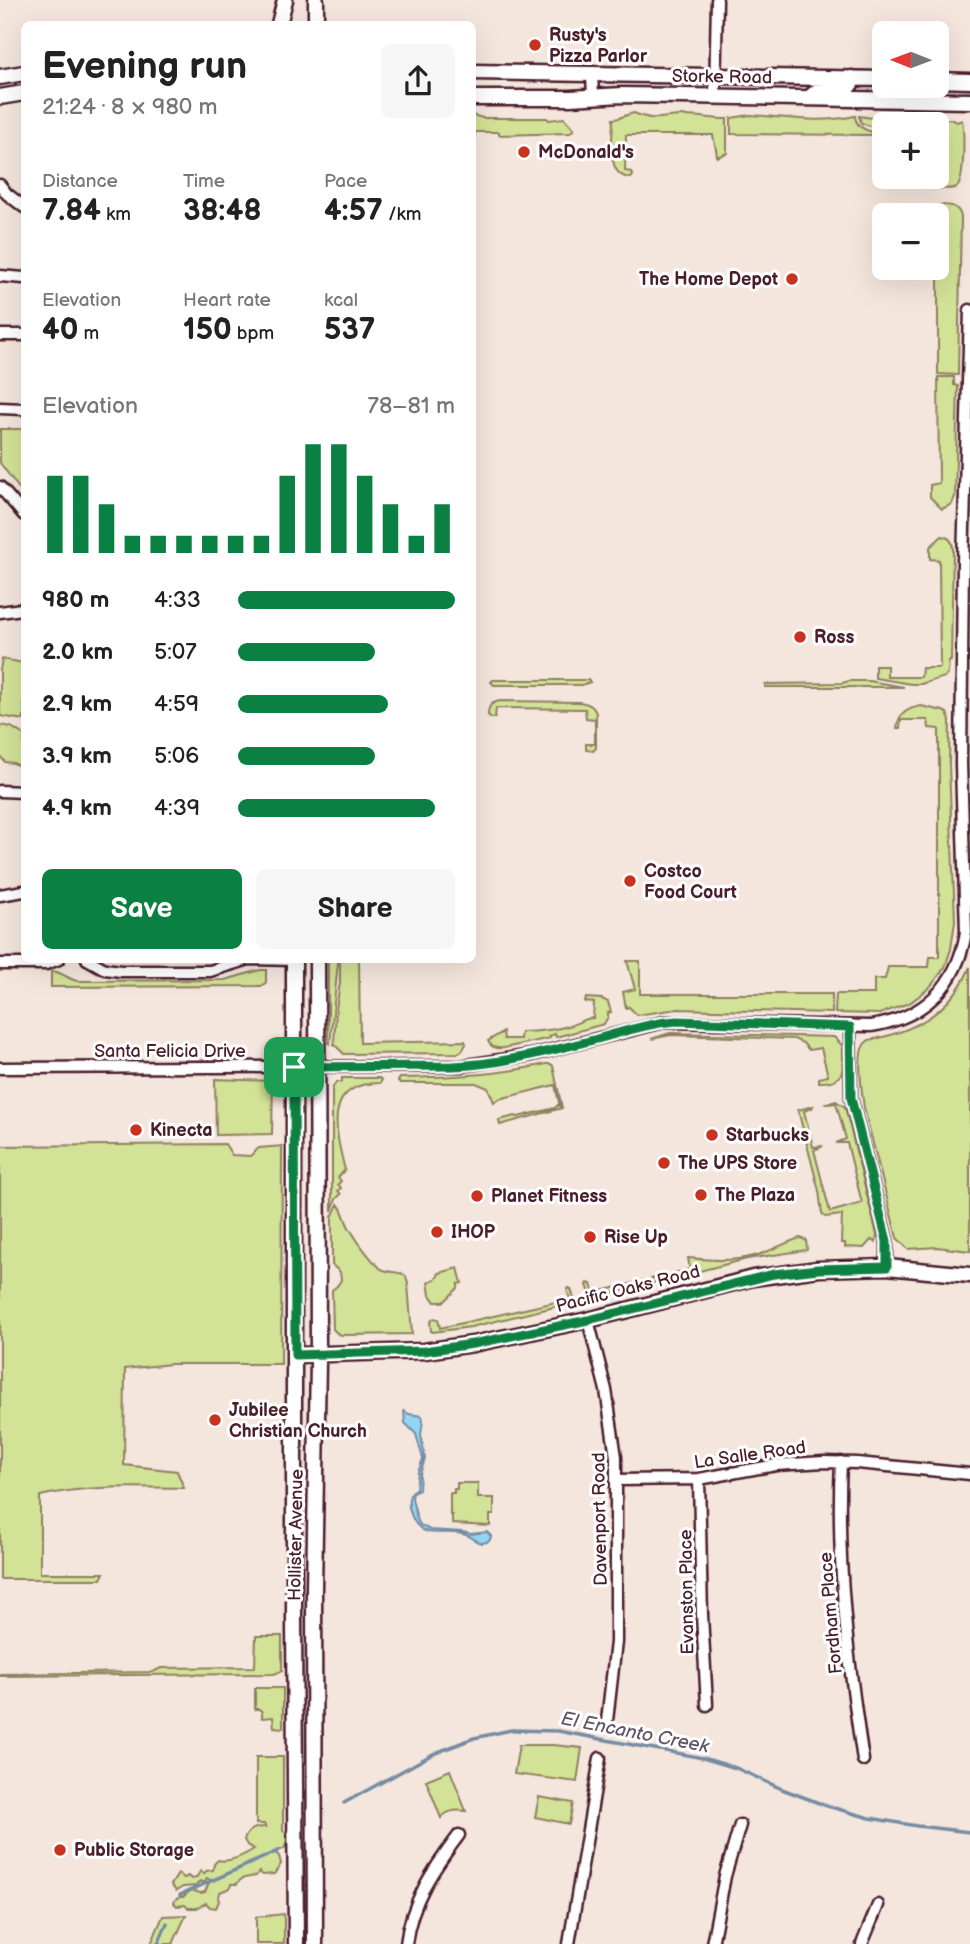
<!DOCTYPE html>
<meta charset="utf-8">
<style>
:root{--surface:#fff;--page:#f6f6f6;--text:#222;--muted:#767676;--accent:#0b8043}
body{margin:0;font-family:"Balsamiq Sans",sans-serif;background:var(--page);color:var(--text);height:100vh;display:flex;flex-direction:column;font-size:26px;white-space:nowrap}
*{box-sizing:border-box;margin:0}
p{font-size:23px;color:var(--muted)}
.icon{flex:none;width:38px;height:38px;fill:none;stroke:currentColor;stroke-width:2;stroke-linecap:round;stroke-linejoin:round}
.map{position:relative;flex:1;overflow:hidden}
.sheet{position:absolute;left:21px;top:21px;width:455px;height:942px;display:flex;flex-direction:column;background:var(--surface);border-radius:10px;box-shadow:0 7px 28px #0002}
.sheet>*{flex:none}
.needle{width:46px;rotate:271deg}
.controls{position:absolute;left:872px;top:21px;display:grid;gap:14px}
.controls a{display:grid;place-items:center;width:77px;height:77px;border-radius:10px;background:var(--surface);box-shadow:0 7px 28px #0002;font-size:35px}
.pin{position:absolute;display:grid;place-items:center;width:60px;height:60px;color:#fff;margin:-30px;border-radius:14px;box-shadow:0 4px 10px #0006}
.round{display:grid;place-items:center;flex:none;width:74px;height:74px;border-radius:10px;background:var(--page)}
.headline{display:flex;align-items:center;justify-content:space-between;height:119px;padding:0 21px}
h1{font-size:38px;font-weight:700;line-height:52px}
.figures{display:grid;grid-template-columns:repeat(3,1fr);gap:10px;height:119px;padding:7px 21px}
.figures div{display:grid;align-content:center}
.figures b{font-size:30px;font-weight:700}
.figures small{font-size:19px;font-weight:400}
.figures p{font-size:19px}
.chart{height:196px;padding:14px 21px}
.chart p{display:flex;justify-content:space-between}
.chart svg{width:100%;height:126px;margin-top:7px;stroke:var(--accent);stroke-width:6}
.primary-button{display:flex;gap:14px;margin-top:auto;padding:14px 21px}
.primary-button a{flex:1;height:80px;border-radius:10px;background:var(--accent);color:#fff;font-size:28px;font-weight:700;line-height:80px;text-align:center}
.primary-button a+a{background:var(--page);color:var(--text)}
ul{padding:0 21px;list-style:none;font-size:23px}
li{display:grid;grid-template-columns:112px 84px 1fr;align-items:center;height:52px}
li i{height:18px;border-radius:9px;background:var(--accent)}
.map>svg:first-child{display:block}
</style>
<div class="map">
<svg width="970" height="1944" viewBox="0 0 970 1944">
<rect width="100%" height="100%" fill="#f4e6dd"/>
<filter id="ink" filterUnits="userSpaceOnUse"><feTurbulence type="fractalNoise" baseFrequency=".0143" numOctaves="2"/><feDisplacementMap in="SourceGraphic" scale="14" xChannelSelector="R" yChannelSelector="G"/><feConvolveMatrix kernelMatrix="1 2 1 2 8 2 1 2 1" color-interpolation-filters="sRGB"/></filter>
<g filter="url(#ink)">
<path fill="#d2e296" stroke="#8e8060" stroke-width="2" d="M634,113C655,122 660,117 680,116C696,115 711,119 727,119V153L717,157C717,151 714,142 713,135H626L625,171L632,172L633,176L631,178C605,177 613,138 613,119C621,119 626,114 634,113Z
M472,115L483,118H547L549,120L564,118L574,129L570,133L499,135V132H475L474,141H473Z
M750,115C788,117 816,124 855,116C857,130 868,129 878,135L731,134V118Z
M859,116L893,121L950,119L957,122L962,120C964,130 965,181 957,187C951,190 935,188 929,187L930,183H938L936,124H884V132L882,130L861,123Z
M937,205C948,205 958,204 961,217L958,375L938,374V209L935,208Z
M938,377H954V385L958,386L955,496L952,504L942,509L930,497V485L939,483Z
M0,429H24V495L0,463Z
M942,536C949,537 953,541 953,549L951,661H949L948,673L945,677L921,684H911L875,678V666H887V677H921L922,668H940L939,560L930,559V547Z
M2,659L24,663V720L0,716V670Z
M493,680H588L590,682L582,685H494L491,682Z
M849,681H869L904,687H765V684L842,683Z
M501,701L579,702C587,703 593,705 596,713V748L593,751L586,750V744H595V719L586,718L585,709L496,708L495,718H491L488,715C488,705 492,702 501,701Z
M921,706L943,711L947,713L950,721L949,765L955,921L951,949L945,967L937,978L929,988L911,1002L880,1014L835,1013L836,994H874V979H885L888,967H929L930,957H939V729L929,728L928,720H901L900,728H897C898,714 908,708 921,706Z
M0,725L11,727L24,735V768L13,763L5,762L0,756Z
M328,959H337L338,962L330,1044L328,1043Z
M340,959H359L360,1043L465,1041L466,1044L462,1051L458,1053L344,1054L334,1044L336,1009L340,983Z
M627,961H640V994H832V1013L677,1009L637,1015L629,1007L626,1008L623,992L635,989Z
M970,967V1251L937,1247L908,1249L897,1238L864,1108C862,1094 858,1061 862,1049C864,1044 865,1043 869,1040C914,1032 952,1011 970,967Z
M260,970H266V982L262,986L51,987V971C61,971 67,979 77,981L225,980Z
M586,998L602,999L608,1002L611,1012L608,1013V1017L604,1024L556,1037L555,1034L549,1036L550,1038L504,1048C497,1049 491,1048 488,1041L503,1032L504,1039H520L521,1032C539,1032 555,1030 572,1025C580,1022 585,1018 593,1018L594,1003L585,1002Z
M670,1033L834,1037L842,1045C844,1067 847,1083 819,1082V1078L828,1076L821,1048L809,1050L803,1043L794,1039L671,1035L651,1039Z
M546,1064H551L553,1066L562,1108L500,1125L499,1120L515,1116L518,1117L555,1108L558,1105L560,1107L555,1085L499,1099L494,1102L488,1088L476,1083H400L398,1081L400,1078C450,1077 498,1075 546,1064Z
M342,1078H379L382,1080L380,1083C323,1083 335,1131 345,1170L338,1177L341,1181L338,1184L341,1188L338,1191L341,1194L336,1199L332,1211V1089L336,1082H342Z
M215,1079L273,1081L272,1134L216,1135Z
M836,1101L845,1107L877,1235L876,1242L871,1240L864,1248L845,1247V1243H841L842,1215L825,1217L822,1214L819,1191L798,1110L813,1106L812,1108L804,1111L813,1147L823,1146L814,1150L830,1212L862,1203L847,1143H836L846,1139L836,1103L828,1104L826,1103Z
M225,1144L232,1155L250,1156L259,1148L282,1146L281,1364H171L125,1369L124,1465L177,1471L184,1488C135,1487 87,1485 40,1496V1573H104L101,1579H0V1146Z
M338,1204C344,1211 345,1221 350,1229C358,1242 369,1258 380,1268C388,1274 398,1270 406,1276L408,1284L412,1334L342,1335L338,1334L333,1329L332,1290L337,1286L341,1280L340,1272L332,1265V1217Z
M800,1238L806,1240L807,1250L747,1259L592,1298L587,1285L588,1283L591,1284L594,1293L690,1269L688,1258C710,1260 732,1262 754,1256C770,1252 784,1243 800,1238Z
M458,1268L462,1283L458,1284V1288L444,1302H435L430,1295L428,1282L437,1278L439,1273Z
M569,1288L571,1289L575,1302L471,1327L433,1332L431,1331L430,1322L434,1318L438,1319L440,1328L556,1302L570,1299L567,1290Z
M457,1483H478V1498H494V1515H490V1526L452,1524V1515H450V1493H454V1489H457Z
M256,1636H282V1671L274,1674L0,1676V1674L153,1672L161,1668L255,1667Z
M255,1688H283V1728L274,1727L273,1717L262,1718V1712L259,1709H255Z
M519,1745H553L582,1748L577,1782L514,1774Z
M256,1757H283V1831L286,1832L288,1840L284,1849L274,1852L279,1856L281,1864L274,1874L263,1875L259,1872L256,1876C249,1878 241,1876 237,1884H231L230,1888L220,1892V1894L218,1897L219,1901L216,1908L210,1907L206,1903L197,1908H188L185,1905L177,1906L174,1903L175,1900L180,1897H183L191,1890L200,1893L205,1892L210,1880L207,1878L205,1883L200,1881L196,1886L183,1887L176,1891L171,1885L178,1874L184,1878L188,1876L191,1879L196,1878L201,1870L204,1874L206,1871L213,1870L214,1864L218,1860C230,1863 243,1856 254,1849L247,1845L244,1840C248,1829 255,1827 266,1827L264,1824H256Z
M450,1770L466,1811C456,1810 448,1810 441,1818L426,1780Z
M539,1797L573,1803L569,1824L535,1817Z
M284,1914V1944H256V1917Z
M186,1915L173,1944H151L163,1916Z"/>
<path fill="#93d5f4" stroke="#768ca4" stroke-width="2" d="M404,1411L409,1414L422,1416L423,1420L421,1435L425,1459L420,1474L419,1489L413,1492L412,1498L417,1519L420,1525L430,1530L463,1532L471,1534L487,1532L491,1536L490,1540C480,1548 476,1538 466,1535C442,1527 418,1546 409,1507C408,1498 409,1494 416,1488L418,1472L423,1459L416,1434L405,1423Z"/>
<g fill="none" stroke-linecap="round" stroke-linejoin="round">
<path stroke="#768ca4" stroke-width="3.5" d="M344,1803L433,1754L474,1738L511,1730L558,1731L703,1758L736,1768L782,1789L827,1806L870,1818L917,1826L970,1832
M180,1895L278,1851
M158,1944L167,1923"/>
<defs>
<path id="street" d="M592,74L593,97
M715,96L717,0
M0,185L7,194L24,207
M0,276L24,278
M0,335H24
M0,408L24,409
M0,487L24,515
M0,612L22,609
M0,791L24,792
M0,895L24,891
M87,959L105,969L121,971H210L249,959L294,960
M0,964H46L59,959
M850,1027L851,1098L887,1241V1267
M0,1068L461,1066L532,1055L664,1022L871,1026C924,1018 957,986 966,932L961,764L963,563L970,310
M588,1320L606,1390L616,1457V1642L607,1721
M841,1462C836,1561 848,1662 863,1760
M699,1479L702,1615L707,1705
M617,1480L699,1479L776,1465L824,1462L857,1463L970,1474
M406,1944C411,1901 434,1868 459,1835
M569,1944L600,1758
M712,1944L725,1876L740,1825
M862,1944L878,1905"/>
<path id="secondary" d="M316,0V24
M279,24L285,0
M472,72L884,79
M0,77L24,73
M936,80L970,81
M0,97L24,93
M810,97L819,90L847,89L851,84L852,78
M472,98H570L622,95L970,101
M294,959V1619L296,1944
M295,1355L424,1351L473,1344L588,1320L753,1278L818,1269L887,1267L970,1275
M315,1944L314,1589L318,1362L317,959"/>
</defs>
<use href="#street" stroke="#4a1f2b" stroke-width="15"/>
<use href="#secondary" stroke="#4a1f2b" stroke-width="19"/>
<use href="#street" stroke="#fff" stroke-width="10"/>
<use href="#secondary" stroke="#fff" stroke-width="14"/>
</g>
</g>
<g fill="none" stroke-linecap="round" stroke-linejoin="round" filter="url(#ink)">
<defs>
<path id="route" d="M677,1021L850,1027L851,1098L887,1241V1267L818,1269L774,1274L588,1320L473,1344L424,1351L295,1355L294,1067L453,1066C502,1064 550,1051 597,1039C623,1032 649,1023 677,1021Z"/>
</defs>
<use href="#route" stroke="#fff" stroke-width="14"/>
<use href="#route" stroke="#0b8043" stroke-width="9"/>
</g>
<g fill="#c8321e" stroke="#fff" stroke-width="2.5">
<circle cx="535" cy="45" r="7"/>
<circle cx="524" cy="152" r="7"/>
<circle cx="792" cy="279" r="7"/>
<circle cx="800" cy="637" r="7"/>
<circle cx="630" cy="881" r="7"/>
<circle cx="136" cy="1130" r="7"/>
<circle cx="712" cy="1135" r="7"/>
<circle cx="664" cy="1163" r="7"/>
<circle cx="701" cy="1195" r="7"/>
<circle cx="477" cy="1196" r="7"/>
<circle cx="437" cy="1232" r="7"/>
<circle cx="590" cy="1237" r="7"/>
<circle cx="215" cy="1420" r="7"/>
<circle cx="60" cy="1850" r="7"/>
</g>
<g text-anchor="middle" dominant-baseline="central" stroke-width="6" stroke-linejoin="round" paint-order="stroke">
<g font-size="18" font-weight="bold" fill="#4a1f2b" stroke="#fff" text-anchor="start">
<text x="549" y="35">Rusty's<tspan x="549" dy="21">Pizza Parlor</tspan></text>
<text x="538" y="152">McDonald's</text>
<text x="778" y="279" text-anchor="end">The Home Depot</text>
<text x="814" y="637">Ross</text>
<text x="644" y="871">Costco<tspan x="644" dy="21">Food Court</tspan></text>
<text x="150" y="1130">Kinecta</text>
<text x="726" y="1135">Starbucks</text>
<text x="678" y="1163">The UPS Store</text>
<text x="715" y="1195">The Plaza</text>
<text x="491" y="1196">Planet Fitness</text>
<text x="451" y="1232">IHOP</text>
<text x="604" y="1237">Rise Up</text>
<text x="229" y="1410">Jubilee<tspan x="229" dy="21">Christian Church</tspan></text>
<text x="74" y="1850">Public Storage</text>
</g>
<g font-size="18" fill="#4a1f2b" stroke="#fff">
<text transform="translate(722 77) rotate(1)">Storke Road</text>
<text x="170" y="1051">Santa Felicia Drive</text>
<text transform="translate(628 1289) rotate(-14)">Pacific Oaks Road</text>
<text transform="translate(750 1455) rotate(-8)">La Salle Road</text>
<text transform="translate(600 1519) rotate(-91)">Davenport Road</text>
<text transform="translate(296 1535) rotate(-89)">Hollister Avenue</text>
<text transform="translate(687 1592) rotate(-91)">Evanston Place</text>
<text transform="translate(831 1613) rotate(-95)">Fordham Place</text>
</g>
<g font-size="19" font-style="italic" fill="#605667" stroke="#fff">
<text transform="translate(635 1733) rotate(11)">El Encanto Creek</text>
</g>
</g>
</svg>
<div class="controls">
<a><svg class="needle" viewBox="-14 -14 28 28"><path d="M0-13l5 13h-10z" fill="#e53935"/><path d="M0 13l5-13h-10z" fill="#767676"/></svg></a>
<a>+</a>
<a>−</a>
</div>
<div class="pin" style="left:294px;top:1067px;background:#1e9e55"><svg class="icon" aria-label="arrive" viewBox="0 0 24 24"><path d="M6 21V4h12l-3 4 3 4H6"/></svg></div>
<section class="sheet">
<div class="headline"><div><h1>Evening run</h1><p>21:24 · 8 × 980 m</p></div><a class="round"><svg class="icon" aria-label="share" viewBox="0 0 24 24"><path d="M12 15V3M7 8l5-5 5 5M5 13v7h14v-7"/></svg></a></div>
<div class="figures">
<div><p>Distance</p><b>7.84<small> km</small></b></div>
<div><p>Time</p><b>38:48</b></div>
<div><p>Pace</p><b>4:57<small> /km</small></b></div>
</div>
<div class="figures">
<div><p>Elevation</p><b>40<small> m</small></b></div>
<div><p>Heart rate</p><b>150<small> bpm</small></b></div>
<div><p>kcal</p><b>537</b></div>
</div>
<div class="chart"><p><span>Elevation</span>78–81 m</p>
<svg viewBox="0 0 160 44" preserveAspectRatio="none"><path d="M5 44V17M15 44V17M25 44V27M35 44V38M45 44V38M55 44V38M65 44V38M75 44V38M85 44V38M95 44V17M105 44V6M115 44V6M125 44V17M135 44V27M145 44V38M155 44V27"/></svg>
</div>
<ul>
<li><b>980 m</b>4:33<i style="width:100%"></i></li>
<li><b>2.0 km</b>5:07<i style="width:63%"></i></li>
<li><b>2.9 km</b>4:59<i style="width:69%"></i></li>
<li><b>3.9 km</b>5:06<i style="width:63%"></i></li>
<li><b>4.9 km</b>4:39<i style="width:91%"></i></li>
</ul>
<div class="primary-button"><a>Save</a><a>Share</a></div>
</section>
</div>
